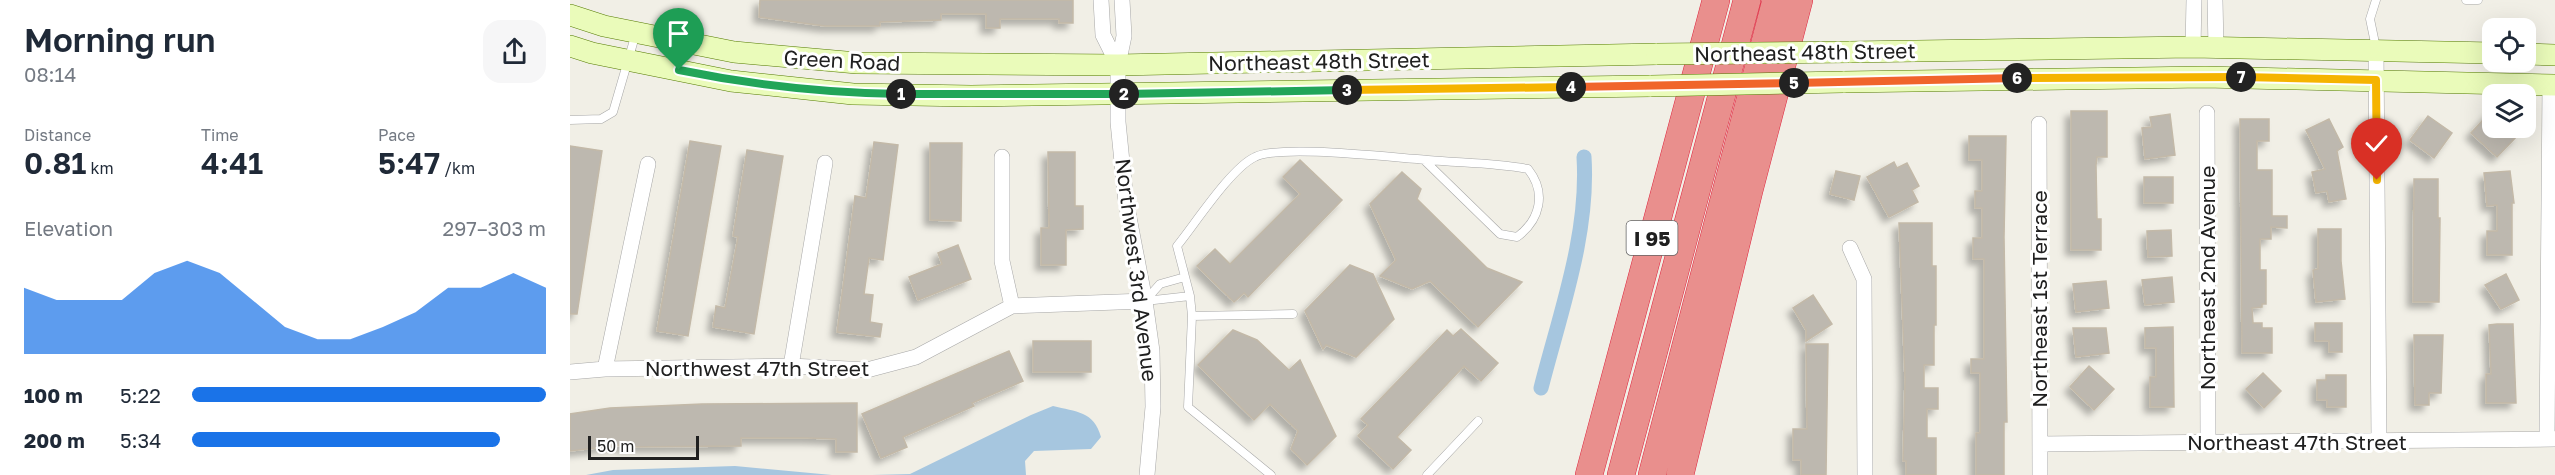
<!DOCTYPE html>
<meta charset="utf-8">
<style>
:root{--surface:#fff;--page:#f6f6f7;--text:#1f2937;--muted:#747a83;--accent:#1a73e8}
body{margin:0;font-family:"Golos Text",sans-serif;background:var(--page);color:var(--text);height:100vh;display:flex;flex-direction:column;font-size:22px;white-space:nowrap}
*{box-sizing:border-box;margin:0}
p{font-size:20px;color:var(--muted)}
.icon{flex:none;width:33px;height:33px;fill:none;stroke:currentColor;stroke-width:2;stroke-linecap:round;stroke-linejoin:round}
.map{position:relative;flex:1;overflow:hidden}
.panel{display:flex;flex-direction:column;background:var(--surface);width:570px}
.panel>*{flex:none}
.tools{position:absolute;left:1912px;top:18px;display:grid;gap:12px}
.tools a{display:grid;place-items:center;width:54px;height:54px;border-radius:12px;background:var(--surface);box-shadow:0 6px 24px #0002;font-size:30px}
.scale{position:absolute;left:18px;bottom:15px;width:111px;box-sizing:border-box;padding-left:6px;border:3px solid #202020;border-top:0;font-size:16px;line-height:21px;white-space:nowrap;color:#202020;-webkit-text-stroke:4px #fff;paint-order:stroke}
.pin{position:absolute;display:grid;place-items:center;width:51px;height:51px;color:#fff;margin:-62px -26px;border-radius:50% 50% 50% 0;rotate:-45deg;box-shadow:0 0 6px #0007}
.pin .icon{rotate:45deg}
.km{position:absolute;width:30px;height:30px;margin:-15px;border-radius:50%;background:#222;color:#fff;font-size:16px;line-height:30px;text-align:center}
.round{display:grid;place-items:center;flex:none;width:63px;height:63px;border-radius:18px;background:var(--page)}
.head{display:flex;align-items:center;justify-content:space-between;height:102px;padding:0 24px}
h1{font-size:33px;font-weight:600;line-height:45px}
.stats{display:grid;grid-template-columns:repeat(3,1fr);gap:9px;height:102px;padding:6px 24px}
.stats div{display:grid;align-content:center}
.stats b{font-size:30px;font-weight:600}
.stats small{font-size:16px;font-weight:400}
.stats p{font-size:16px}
.chart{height:168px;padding:12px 24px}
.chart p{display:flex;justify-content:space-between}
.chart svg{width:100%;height:108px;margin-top:6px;fill:var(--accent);opacity:.7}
ul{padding:0 24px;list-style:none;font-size:20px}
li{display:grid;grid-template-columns:96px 72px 1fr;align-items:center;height:45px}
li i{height:15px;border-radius:8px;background:var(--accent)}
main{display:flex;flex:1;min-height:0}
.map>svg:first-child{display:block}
</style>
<main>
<section class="panel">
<div class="head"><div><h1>Morning run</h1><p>08:14</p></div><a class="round"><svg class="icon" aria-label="share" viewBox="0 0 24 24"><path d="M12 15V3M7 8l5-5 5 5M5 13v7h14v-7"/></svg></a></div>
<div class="stats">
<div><p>Distance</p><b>0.81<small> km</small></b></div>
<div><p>Time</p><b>4:41</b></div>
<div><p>Pace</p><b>5:47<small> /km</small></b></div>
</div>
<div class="chart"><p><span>Elevation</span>297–303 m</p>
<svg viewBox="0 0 160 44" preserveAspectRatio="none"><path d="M0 44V17L10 22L20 22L30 22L40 11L50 6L60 11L70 22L80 33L90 38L100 38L110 33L120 27L130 17L140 17L150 11L160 17V44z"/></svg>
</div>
<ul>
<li><b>100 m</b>5:22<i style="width:100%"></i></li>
<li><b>200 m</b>5:34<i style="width:87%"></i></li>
</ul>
</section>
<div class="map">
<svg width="1985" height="475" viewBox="0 0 1985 475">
<defs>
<filter id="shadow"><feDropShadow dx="-5.5" dy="5.5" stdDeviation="3" flood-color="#0004"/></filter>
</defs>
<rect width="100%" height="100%" fill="#f1efe6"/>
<path fill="#a6c6df" d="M483,406C506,412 524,411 531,437L521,449L464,451L455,461L456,475H302L340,474L461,415Z
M165,466L262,475H16L43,470Z"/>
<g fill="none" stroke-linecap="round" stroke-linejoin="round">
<path stroke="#a6c6df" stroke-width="15" d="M971,388C990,313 1019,235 1014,157"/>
</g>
<path fill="#bdb8af" stroke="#c3b9a8" stroke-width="1.5" filter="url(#shadow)" d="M190,0H503V23H489V19H430V28H416V14H371V20L310,22V26H255L189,17Z
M1923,109V128H1940L1948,135L1927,157L1901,133Z
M1501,111H1537V157H1527L1526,165L1527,219H1531V250H1501Z
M1600,114L1605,155L1575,159L1572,128L1582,127L1580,117Z
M1858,116L1882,133L1864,158L1840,140Z
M1670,119H1699V141H1687V170H1702V216H1717V228L1701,227V239H1690V270H1696V304H1692V307L1682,308L1683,323H1692V328H1702V353H1672Z
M1759,119L1773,147L1767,151L1776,199L1759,202L1757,191L1746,193L1742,172L1755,169L1736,130Z
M1399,136H1436L1434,237L1437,422H1434V475H1406V433H1410V373H1401V359H1414V259H1403V238H1412V208H1405V191H1412V160H1399Z
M120,141L151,146L118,336L87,331Z
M304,142L328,145L313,260L299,258L294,294L303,295L300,322L312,324L310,337L267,332L285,196L296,198Z
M360,143H392L391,221L360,220Z
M0,146L32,151L7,314H0Z
M177,150L213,156L184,334L143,327L146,306L155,308L168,237L163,236Z
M478,152H505V206H513V229L496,230V265H471V228H479Z
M730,160L772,200L678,297L674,293L664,302L627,266L645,249L660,264L730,194L713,177Z
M1324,162L1327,168L1337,163L1349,186L1342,190L1348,202L1319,217L1297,177Z
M1266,171L1290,176L1284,200L1260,194Z
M1940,171L1944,203H1942V255H1917V231H1927V205L1917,206L1914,173Z
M832,172L851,189L847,199L917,268L952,282L908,327L860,281L842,289L810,276L826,260L800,204Z
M1574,177H1603V203H1574Z
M1844,179H1868V218H1870L1869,302H1843Z
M1329,223H1362V266H1366V325H1364V365H1354V388H1368V409H1357V438H1366V475H1336V461H1333L1335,379Z
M1748,229H1771V261L1775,299L1746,302L1743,270L1748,269Z
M1601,230L1602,256L1578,257L1577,231Z
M388,245L401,279L348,300L339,277L372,264L368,253Z
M780,265L803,274L824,319L786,357L756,345L753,349L735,311Z
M1936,274L1949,300L1931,309L1915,285Z
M1602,277L1604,302L1575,305L1572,280Z
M1536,281L1539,308L1506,312L1503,284Z
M1243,295L1262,324L1236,341V330L1223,308Z
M1745,323H1772V352H1759V341H1745Z
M1927,324H1943L1946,403H1916V374H1921L1919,325Z
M1603,327L1604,407H1580V377H1586V348H1575V328Z
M1503,328H1536L1539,353L1506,357Z
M891,329L928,363L911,381L894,366L827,437L841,450L823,469L788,436L798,425L791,419L877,330L883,336Z
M663,330L687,340L719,370L730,360L766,436L737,465L721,449L728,431L700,404L684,420L628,365Z
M1844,335H1873L1871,393H1859V405H1845Z
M463,341H521V372H463Z
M1236,344H1258L1256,475H1231V460H1223V429H1237Z
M439,351L453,381L402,403L404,406L333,437L337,447L311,458L292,414Z
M1519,366L1544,389L1524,410L1500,387Z
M1693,373L1711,391L1694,408L1676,389Z
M1756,375H1776V407H1757V400H1747V380H1756Z
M287,403V452H266V439L238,438H171V446L52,447V445L0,451V414L40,408L132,404Z"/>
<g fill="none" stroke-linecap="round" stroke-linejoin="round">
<defs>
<path id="service" d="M1896,0H1908
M1806,48L1800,19L1806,0
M0,120L31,119L43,112L66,33
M575,301L590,284L615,277
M575,301L620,296
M622,316L723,314
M701,475L618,407L622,316L620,296L607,246C625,224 661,168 685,157C711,144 824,158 858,160C891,163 925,163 958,169C977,193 970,220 947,237L930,234L854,160
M857,475L908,421"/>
<path id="minor" d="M531,0L533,35L548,65
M552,0L554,36L548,65V122L556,202L575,301L582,351L583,407L577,475
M1645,0L1646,48
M1623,47L1624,0
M1806,50L1809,441
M1637,113L1638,442
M1469,124L1470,475
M432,157V261L442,306
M1280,248L1294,279L1295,475
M221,366L255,163
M35,369L78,164
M0,372L35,369L221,366L297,370L346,357L442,306L575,301
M1977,439L1980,85
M1470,444L1985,439"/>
<path id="secondary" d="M0,15L34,26L164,52L287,63L548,65L1087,54
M0,46L22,53L161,81L283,94L401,96L1081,86
M1279,52L1623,47L1923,53
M1956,54L1985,55
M1273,82L1635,77L1985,85"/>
<path id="motorway" d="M1019,475L1146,0
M1051,475L1177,0
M1082,475L1206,0
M1110,475L1179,191L1229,0"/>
</defs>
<use href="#service" stroke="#a7a7a7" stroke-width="9"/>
<use href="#minor" stroke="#a7a7a7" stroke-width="16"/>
<use href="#secondary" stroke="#557b03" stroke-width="22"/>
<use href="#motorway" stroke="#de243e" stroke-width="28"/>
<use href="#service" stroke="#fff" stroke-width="8"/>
<use href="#minor" stroke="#fff" stroke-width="15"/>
<use href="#secondary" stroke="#eafbba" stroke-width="21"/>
<use href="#motorway" stroke="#e98f8d" stroke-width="27"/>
<defs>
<path id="secondary-bridge" d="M1087,54L1279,52
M1081,86L1273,82"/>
</defs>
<use href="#secondary-bridge" stroke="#557b03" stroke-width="22" stroke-linecap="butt"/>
<use href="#secondary-bridge" stroke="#eafbba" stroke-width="21"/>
</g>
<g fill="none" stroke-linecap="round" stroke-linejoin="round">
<defs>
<path id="split-1" d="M109,70C182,85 256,93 331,94"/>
<path id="split-2" d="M331,94H554"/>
<path id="split-3" d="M554,94L777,90"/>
<path id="split-4" d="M777,90L1001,87"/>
<path id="split-5" d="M1001,87L1224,83"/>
<path id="split-6" d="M1224,83L1447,78"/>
<path id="split-7" d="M1447,78L1671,77"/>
<path id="split-8" d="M1671,77L1806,80L1807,180"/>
</defs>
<use href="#split-1" stroke="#fff" stroke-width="12"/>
<use href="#split-2" stroke="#fff" stroke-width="12"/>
<use href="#split-3" stroke="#fff" stroke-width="12"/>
<use href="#split-4" stroke="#fff" stroke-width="12"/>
<use href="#split-5" stroke="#fff" stroke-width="12"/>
<use href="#split-6" stroke="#fff" stroke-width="12"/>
<use href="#split-7" stroke="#fff" stroke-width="12"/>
<use href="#split-8" stroke="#fff" stroke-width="12"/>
<use href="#split-1" stroke="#22a559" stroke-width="8"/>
<use href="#split-2" stroke="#22a559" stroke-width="8"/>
<use href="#split-3" stroke="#22a559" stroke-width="8"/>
<use href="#split-4" stroke="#f5b400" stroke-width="8"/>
<use href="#split-5" stroke="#f0652b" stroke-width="8"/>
<use href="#split-6" stroke="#f0652b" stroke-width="8"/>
<use href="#split-7" stroke="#f5b400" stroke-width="8"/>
<use href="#split-8" stroke="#f5b400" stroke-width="8"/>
</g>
<g text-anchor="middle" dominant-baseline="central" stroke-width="6" stroke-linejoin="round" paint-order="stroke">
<rect fill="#fff" stroke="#636363" stroke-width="1.5" x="1056.5" y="221" width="51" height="34" rx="4.5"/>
<g font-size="20" font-weight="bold" fill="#202020">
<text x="1082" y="238">I 95</text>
</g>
<g font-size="21" fill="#202020" stroke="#fff">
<text transform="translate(1235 52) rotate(-1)">Northeast 48th Street</text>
<text transform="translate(272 60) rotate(3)">Green Road</text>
<text transform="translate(749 61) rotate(-1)">Northeast 48th Street</text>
<text transform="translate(567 270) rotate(83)">Northwest 3rd Avenue</text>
<text transform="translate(1637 278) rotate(-90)">Northeast 2nd Avenue</text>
<text transform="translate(1469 299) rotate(-90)">Northeast 1st Terrace</text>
<text x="187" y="368">Northwest 47th Street</text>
<text x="1727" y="442">Northeast 47th Street</text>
</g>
</g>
</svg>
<div class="tools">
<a><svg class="icon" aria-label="locate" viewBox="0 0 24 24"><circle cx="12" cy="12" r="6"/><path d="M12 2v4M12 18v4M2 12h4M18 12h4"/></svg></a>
<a><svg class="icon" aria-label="layers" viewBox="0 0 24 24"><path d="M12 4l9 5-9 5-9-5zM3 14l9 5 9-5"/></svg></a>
</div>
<div class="scale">50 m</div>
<div class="pin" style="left:109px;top:70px;background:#1e9e55"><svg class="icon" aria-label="arrive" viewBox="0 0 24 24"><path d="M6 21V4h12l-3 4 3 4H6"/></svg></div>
<div class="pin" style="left:1807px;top:180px;background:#d93025"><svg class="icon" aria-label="check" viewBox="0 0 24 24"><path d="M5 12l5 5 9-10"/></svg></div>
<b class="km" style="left:331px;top:94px">1</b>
<b class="km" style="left:554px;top:94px">2</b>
<b class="km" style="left:777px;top:90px">3</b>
<b class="km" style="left:1001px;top:87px">4</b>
<b class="km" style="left:1224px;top:83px">5</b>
<b class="km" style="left:1447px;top:78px">6</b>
<b class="km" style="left:1671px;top:77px">7</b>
</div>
</main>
